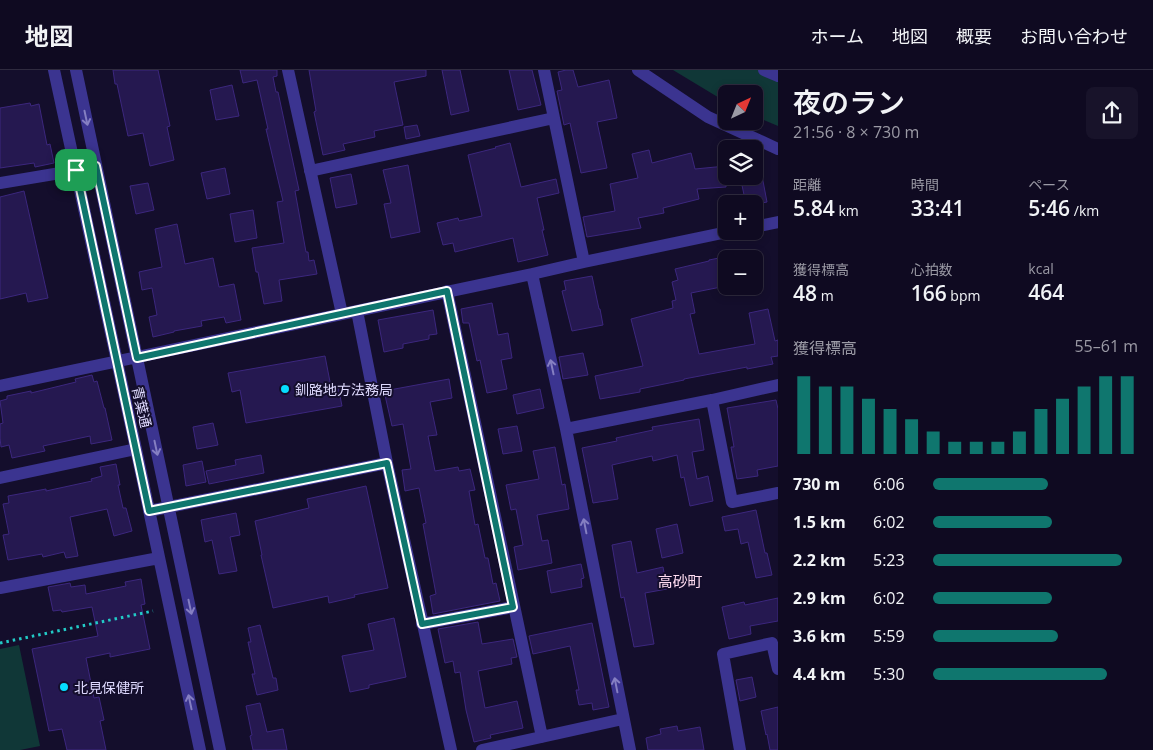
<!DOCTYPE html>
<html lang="ja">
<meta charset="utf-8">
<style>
:root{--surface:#0f0a21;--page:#18132a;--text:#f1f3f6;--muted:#9b9aa5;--line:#2f2b3f;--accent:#0f766e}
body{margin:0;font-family:"Open Sans","Noto Sans JP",sans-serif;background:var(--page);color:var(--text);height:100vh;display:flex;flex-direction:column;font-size:19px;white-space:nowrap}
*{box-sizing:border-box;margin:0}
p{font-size:16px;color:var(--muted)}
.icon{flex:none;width:28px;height:28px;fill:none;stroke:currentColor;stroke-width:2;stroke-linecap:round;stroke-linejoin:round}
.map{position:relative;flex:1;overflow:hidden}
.panel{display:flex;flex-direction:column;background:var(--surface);width:375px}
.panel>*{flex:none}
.needle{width:32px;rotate:43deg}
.buttons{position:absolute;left:718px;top:15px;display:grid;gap:10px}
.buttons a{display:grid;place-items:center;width:45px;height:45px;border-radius:8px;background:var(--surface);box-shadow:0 2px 8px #0003,0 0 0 1px var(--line);font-size:25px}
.pin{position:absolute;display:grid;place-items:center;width:42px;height:42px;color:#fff;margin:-21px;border-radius:10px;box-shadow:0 2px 8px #0006}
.round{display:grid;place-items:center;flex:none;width:52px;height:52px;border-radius:8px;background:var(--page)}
.overview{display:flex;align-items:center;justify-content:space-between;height:85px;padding:0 15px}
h1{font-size:28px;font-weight:600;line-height:38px}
.metrics{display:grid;grid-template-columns:repeat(3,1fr);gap:8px;height:85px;padding:5px 15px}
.metrics div{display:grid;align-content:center}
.metrics b{font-size:21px;font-weight:600}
.metrics small{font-size:14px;font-weight:400}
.metrics p{font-size:14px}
.chart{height:140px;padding:10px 15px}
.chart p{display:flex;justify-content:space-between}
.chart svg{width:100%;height:90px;margin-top:5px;stroke:var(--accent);stroke-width:6}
ul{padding:0 15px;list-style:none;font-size:16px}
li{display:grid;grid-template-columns:80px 60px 1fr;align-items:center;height:38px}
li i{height:12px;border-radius:6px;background:var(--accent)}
header{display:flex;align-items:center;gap:30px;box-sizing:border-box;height:70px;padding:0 25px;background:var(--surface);border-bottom:1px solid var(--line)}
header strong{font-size:24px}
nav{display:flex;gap:28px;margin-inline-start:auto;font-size:18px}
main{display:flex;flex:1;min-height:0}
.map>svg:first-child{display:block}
</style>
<header>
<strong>地図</strong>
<nav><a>ホーム</a><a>地図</a><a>概要</a><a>お問い合わせ</a></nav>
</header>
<main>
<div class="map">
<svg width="778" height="680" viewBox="0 0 778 680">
<rect width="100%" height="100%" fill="#140e2c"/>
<path fill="#103737" d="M673,0H778V56L754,46V24H726V32Z
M19,575L40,676L20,680H0V579Z"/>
<path fill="#251850" stroke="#3c277e" d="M113,0H158L170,56L167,57L174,90L150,96L143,63L128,66L117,14H115Z
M240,0H277V6L273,7L276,22H278L299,120L295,121L306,182H308L309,191L314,190L317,204L279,210L282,231L264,234L258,202H256L252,178L284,173L277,132L283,131L266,59H268L257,10L243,13Z
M309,0H426V6L394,12L403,55L374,61L375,67L343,74L345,80L323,85L314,42L316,41Z
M442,0H460L469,41L451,45Z
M509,0H532L541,35L518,40Z
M566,0H573L578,17L609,10L617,48L597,52L607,98L581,103L570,53L564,55L557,21L562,20L558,2Z
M232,15L239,46L216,50L210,20Z
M30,33L31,36L39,34L47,75L50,74L54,93L35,97L34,93L0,98V38Z
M417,55L420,66L406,69L404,57Z
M510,73L521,117L556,109L559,123L537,128L544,160H542L548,185L518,192L513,168L455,182L453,173L443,175L437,153L458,148L459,151L482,146L468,85L496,78L495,77Z
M649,80L652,93L691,83L695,99L726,96V117L697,119L699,129L663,138L664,143L638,148L641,158L587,167L583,147L615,141L610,114L638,108L632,84Z
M408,95L420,162L391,168L384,134L391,133L383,100Z
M225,98L230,124L207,129L201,103Z
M351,104L357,134L336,138L330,108Z
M740,106H762L767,132L757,134H746Z
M148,113L154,140L136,144L130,116Z
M24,121L48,228L28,232L26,223L0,229V127Z
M253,140L257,168L235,172L230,144Z
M177,154L185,194L213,188L219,217L234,214L241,250L226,253L224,247L201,251L202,256L174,261V262L153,267L149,247L157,245L152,218L142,220L139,202L162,197L155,159Z
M724,187L726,199V216L691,223L695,243L690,244L699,284L755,274L749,243L768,239L775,271L778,270V286L771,287L773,294L747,299V297L684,309V310L640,319V322L600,329L595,306L643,296L631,249L673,238L672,231L676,230L672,212L678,210L675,199L709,191V190Z
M592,206L599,239H600L603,255L572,261L562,221L566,220L564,211Z
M492,233L498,265L508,263L512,288L501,290L507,319L487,323L480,290L477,291L469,253H463L461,239Z
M433,240L437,264L429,265V269L403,274V278L384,282L378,250Z
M583,283L588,305L563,309L559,287Z
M325,286L331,317L338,316L342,336L246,353L240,320L232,322L228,303Z
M92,305L94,312L97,311L104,338H105L112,370L91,374L90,366L43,376L45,381L12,388L9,375L1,377L0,368V354L3,353L0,331L7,329V326L31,321V323L76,312L75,309Z
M449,309L452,328L430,332L437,365L428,366L435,401L458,397L459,401L470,399L475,420L469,421L475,455L478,454L485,488H488L493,514L496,513L500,531L433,544L430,526L436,524L423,454L426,453L419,418L405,421L402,400L411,399L403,354L392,356L384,321Z
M540,319L544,338L517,344L513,325Z
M776,330L778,339V396L757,400L758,406L737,409L731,377H734L727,338Z
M699,349L704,380L692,382L697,409L708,406L713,431L690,436L684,407L681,408L677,385L653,391L652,386L612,395L618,429L593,433L582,378L617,371L616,368L653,360L652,357Z
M213,353L218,375L197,379L193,357Z
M517,356L522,381L503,384L498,359Z
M555,377L562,415L565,414L569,439L537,445L542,471L548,470L552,493L518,500L514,477L523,475L516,439L511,440L506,415L539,409L533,381Z
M261,385L264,403L209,414L206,401L236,395L235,390Z
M202,391L206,412L186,416L183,395Z
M116,394L120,415H118L123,438H126L132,461L114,466L107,439L70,447L78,486L66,488L64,482L43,487L42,484L8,490L3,465L9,464L3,434L9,433L8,426L46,419V421L92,411L91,409L102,406L100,397Z
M366,416L388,518L354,525L355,527L329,533L328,526L273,538L261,485H262L255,451L309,438L307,429Z
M756,440L765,483H767L772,505L756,508L748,472L741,474L738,459L725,461L722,447Z
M236,443L240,465L230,467L237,501L219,504L212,470L205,472L201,450Z
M677,454L683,483L662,488L656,459Z
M631,471L637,503L663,497L667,519L645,523L654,574L634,577L624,527L621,528L612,475Z
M581,494L584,508L581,509L582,517L551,523L547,501Z
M141,509L145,534L141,535L150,579L110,587V583L86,588L94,628L99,627L104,650L100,651L106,680H67L62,659L49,661L32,579L98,566L92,537L62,542L61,540L53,541L48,517L70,513L71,517L85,515L86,524L126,516L125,512Z
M778,528V551L750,556L751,564L729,569L722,537L744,532L745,535Z
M394,548L406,607L369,615V618L350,622L342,586L374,580L368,554Z
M478,552L482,574L513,569L517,587L511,588L512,594L478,601L485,638L517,631L523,658L490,665L491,668L474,672L466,640L460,602L455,603L453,591L445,593L438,559Z
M592,553L609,637L593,640L592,633L579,635L576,620H579L570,576L533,584L529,566Z
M260,555L273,608H276L278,620L257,625L252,604H255L248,572H251L248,558Z
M752,607L756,627L740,631L736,610Z
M260,633L267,662L283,659L287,680H253L250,666L252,665L246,636Z
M778,637V680H770L767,664L766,665L761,641Z
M677,656L678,661L700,657L704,680H648L646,668L661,664L660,659Z"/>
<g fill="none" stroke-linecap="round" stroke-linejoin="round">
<path stroke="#22cac6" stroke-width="3" stroke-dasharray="2.5 4" stroke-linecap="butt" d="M0,573L153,541"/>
<path stroke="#3b3490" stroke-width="12" d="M54,0L136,379L200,680
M76,0L220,680
M288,0L342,244
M544,0L584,192
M638,0L708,47L778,79
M764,0L778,6
M310,101L554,48
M0,113L96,97
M754,157L778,152
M532,204L566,359L630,680
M447,221L542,667
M357,241L387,393L451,680
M0,316L532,204L584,192L732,161
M712,330L732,432L778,423
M566,359L712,330L778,315
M0,408L136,379
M149,441L387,393
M0,518L159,488
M422,554L513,537
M482,680L623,649
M740,680L723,584L772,573L778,599"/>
</g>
<defs><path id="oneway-shaft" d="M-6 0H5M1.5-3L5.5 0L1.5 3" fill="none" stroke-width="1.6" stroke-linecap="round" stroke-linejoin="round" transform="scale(1.25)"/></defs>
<g stroke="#857fc2">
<use href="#oneway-shaft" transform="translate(86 48) rotate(78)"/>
<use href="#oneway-shaft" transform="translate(552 297) rotate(-102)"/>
<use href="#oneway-shaft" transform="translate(156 378) rotate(78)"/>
<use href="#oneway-shaft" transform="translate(585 456) rotate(-101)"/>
<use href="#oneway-shaft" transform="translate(190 537) rotate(78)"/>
<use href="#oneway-shaft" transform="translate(616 615) rotate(-101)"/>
<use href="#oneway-shaft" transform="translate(190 632) rotate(-102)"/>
</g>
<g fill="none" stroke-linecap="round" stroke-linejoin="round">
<defs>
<path id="route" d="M96,96L137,288L447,221L513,537L422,554L387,393L149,441L76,100Z"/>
</defs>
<use href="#route" stroke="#fff" stroke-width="10"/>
<use href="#route" stroke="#0f766e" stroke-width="6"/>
</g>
<g fill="#06ddff" stroke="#140e2c" stroke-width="2">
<circle cx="285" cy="319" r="5"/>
<circle cx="64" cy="617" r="5"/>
</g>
<g text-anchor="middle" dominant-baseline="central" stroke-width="4" stroke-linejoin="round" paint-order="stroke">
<g font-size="14" fill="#dfdaff" stroke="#140e2c" text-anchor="start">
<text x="295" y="319">釧路地方法務局</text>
<text x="74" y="617">北見保健所</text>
</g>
<g font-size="14" fill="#dfdaff" stroke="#140e2c">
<text transform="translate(142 337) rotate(77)">青葉通</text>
</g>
<g font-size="15" fill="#ffdcf1" stroke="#140e2c">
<text x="680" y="511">高砂町</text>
</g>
</g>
</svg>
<div class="buttons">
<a><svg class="needle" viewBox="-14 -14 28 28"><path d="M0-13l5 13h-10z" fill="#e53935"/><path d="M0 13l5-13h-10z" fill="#9b9aa5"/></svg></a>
<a><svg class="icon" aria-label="layers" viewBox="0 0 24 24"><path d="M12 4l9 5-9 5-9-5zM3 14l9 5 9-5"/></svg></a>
<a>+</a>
<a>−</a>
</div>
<div class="pin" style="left:76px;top:100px;background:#1e9e55"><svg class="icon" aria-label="arrive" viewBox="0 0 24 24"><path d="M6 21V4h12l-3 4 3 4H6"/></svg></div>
</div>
<section class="panel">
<div class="overview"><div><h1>夜のラン</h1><p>21:56 · 8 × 730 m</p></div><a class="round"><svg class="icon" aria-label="share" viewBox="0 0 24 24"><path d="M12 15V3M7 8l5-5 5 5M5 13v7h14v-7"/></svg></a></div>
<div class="metrics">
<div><p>距離</p><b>5.84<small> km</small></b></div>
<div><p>時間</p><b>33:41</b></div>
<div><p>ペース</p><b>5:46<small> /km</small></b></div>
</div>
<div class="metrics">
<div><p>獲得標高</p><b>48<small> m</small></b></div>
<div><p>心拍数</p><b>166<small> bpm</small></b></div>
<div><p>kcal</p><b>464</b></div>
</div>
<div class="chart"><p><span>獲得標高</span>55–61 m</p>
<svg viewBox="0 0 160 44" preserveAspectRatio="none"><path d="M5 44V6M15 44V11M25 44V11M35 44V17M45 44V22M55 44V27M65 44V33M75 44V38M85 44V38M95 44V38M105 44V33M115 44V22M125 44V17M135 44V11M145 44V6M155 44V6"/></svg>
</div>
<ul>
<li><b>730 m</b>6:06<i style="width:56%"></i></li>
<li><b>1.5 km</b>6:02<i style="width:58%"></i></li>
<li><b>2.2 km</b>5:23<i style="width:92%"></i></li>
<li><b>2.9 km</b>6:02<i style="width:58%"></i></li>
<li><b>3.6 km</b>5:59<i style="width:61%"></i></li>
<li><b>4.4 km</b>5:30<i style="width:85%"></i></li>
</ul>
</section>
</main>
